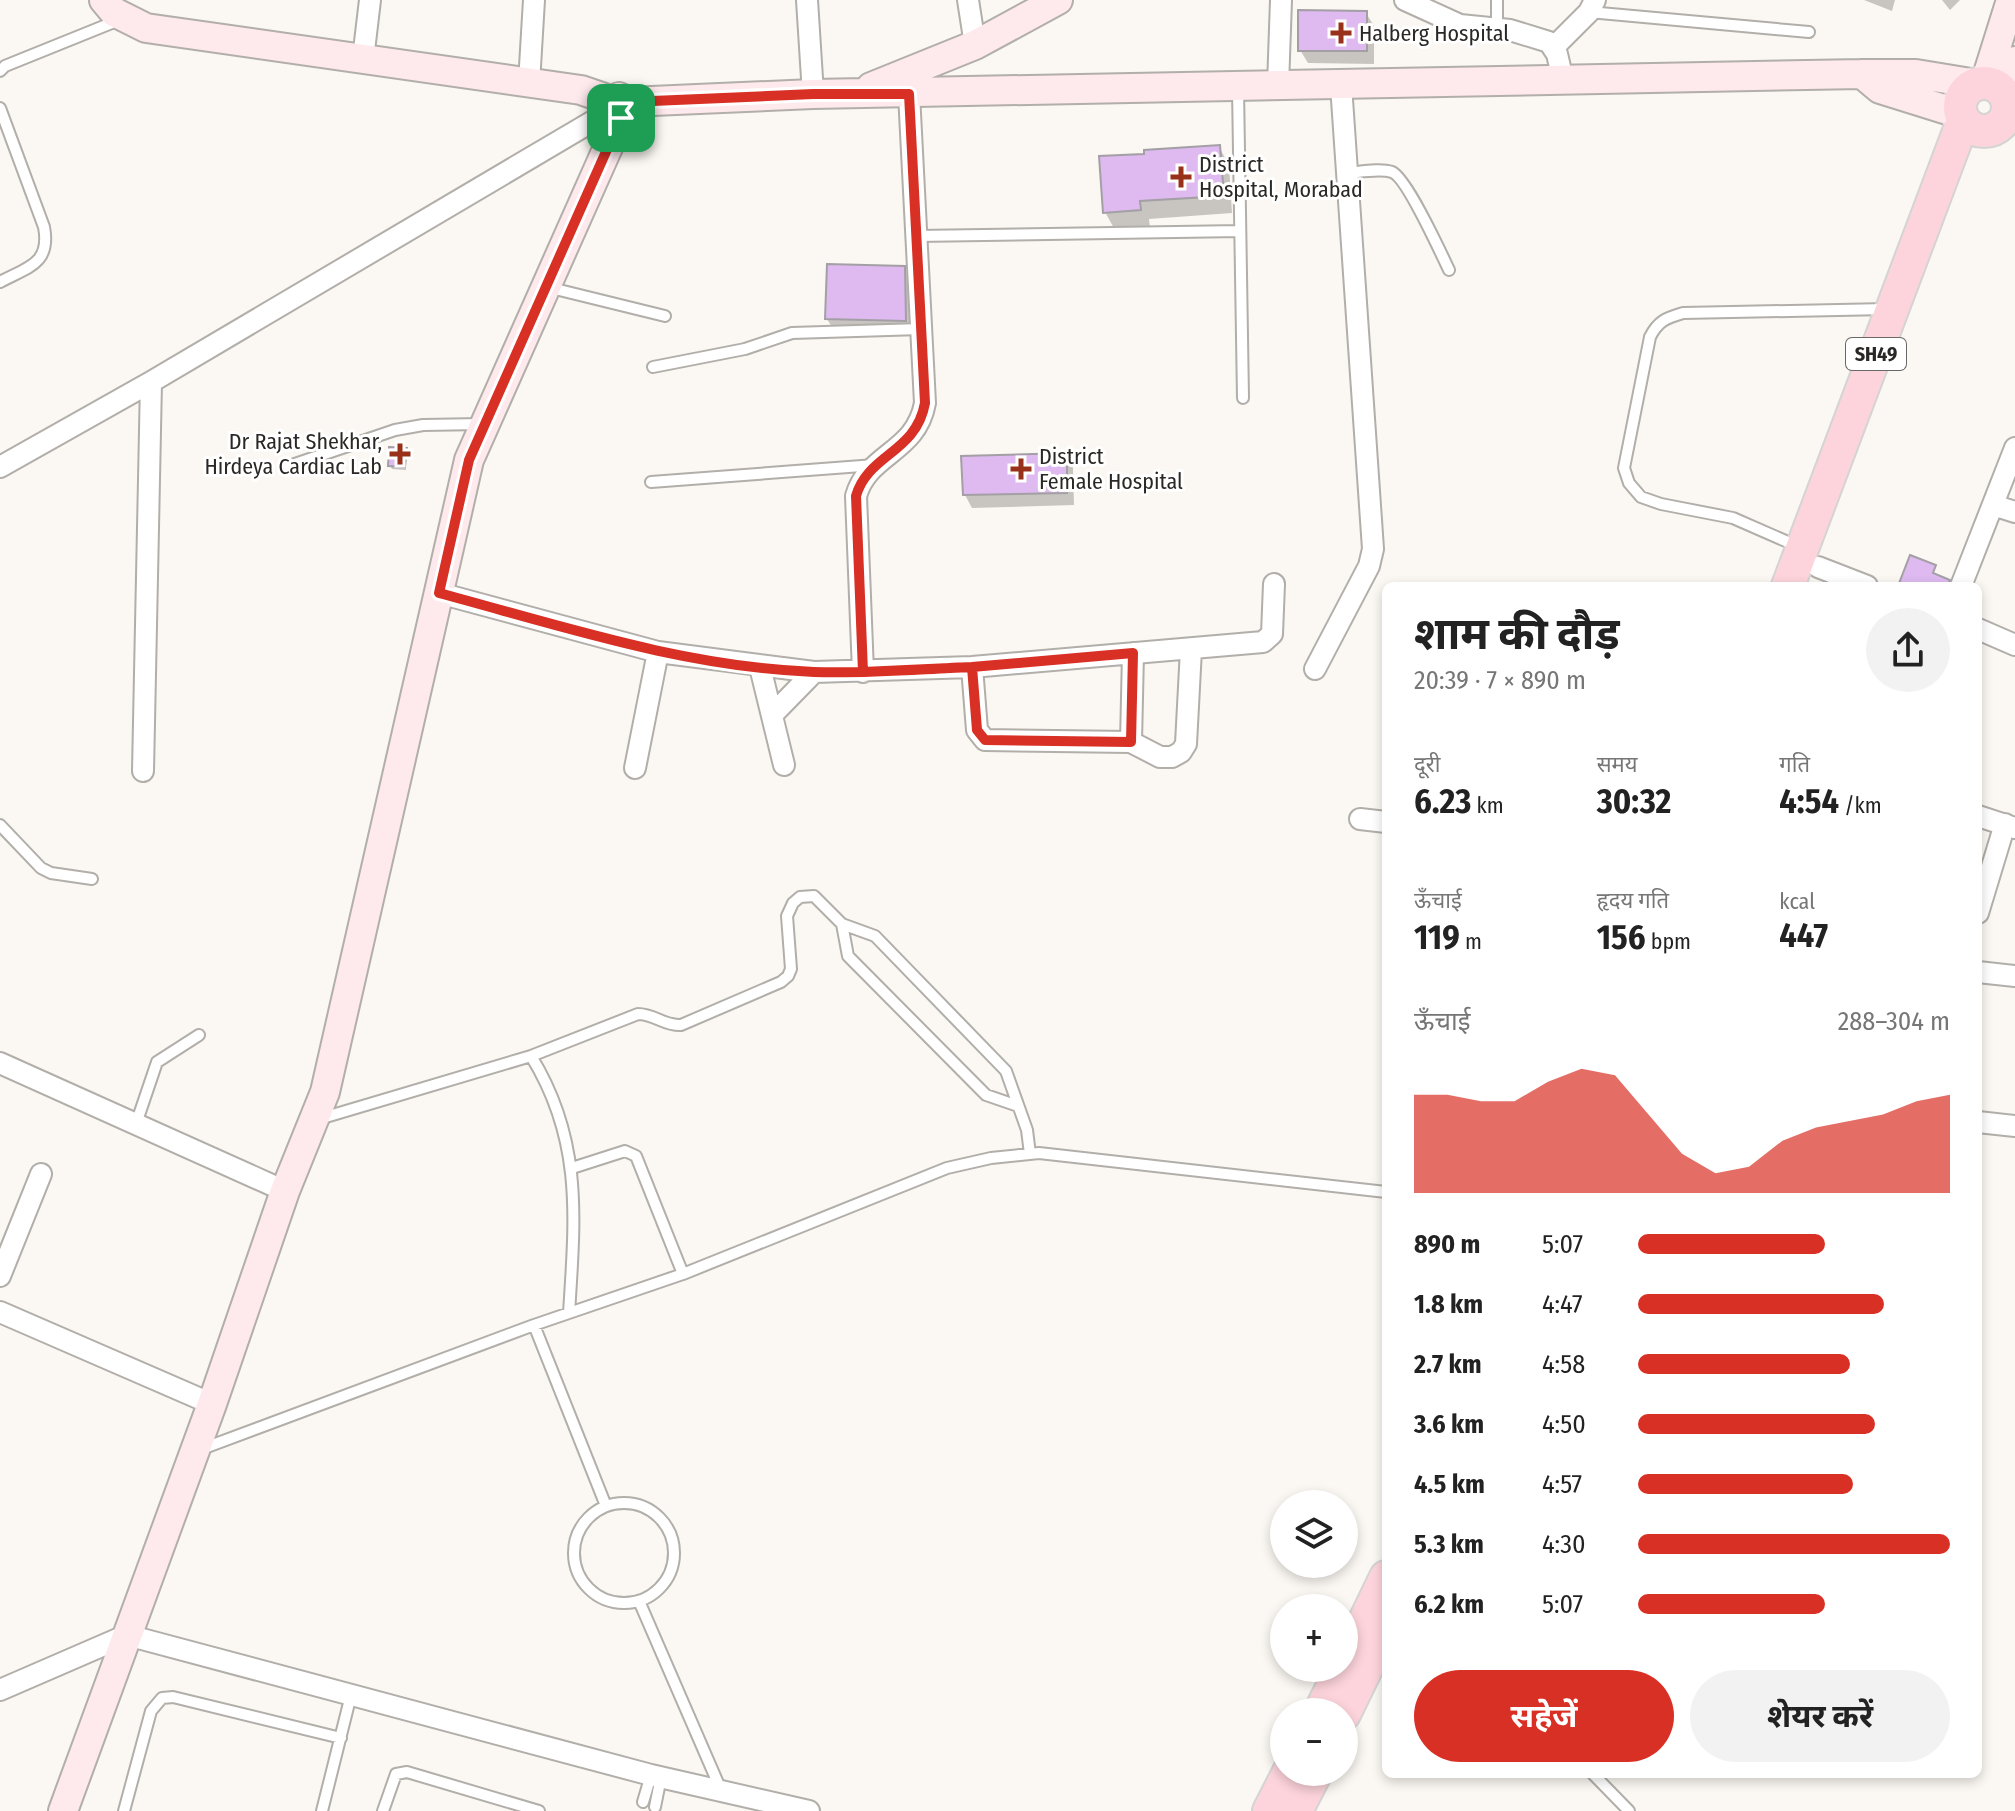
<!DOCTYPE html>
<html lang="hi">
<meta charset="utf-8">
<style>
:root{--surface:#fff;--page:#f2f2f2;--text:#222;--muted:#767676;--accent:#d93025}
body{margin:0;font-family:"Fira Sans Condensed","Noto Sans Devanagari",sans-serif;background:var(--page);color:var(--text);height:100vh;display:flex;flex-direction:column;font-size:30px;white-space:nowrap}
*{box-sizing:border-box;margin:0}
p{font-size:26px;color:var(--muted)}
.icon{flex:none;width:44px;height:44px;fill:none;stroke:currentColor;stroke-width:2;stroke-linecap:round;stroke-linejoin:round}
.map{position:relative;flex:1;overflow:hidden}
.drawer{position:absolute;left:1382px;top:582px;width:600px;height:1196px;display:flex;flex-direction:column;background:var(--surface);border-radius:12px;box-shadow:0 4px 12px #0003}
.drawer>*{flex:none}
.fabs{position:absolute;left:1270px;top:1490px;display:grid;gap:16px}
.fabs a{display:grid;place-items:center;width:88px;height:88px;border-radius:50%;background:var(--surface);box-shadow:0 4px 12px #0003;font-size:40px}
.pin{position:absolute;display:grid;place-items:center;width:68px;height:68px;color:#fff;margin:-34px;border-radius:16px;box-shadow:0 4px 12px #0006}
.round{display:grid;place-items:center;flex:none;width:84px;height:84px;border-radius:42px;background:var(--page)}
.headline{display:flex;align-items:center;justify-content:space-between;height:136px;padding:0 32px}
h1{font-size:44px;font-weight:700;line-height:60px}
.metrics{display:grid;grid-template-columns:repeat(3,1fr);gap:12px;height:136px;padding:8px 32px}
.metrics div{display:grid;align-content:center}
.metrics b{font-size:34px;font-weight:700}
.metrics small{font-size:22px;font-weight:400}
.metrics p{font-size:22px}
.chart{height:224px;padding:16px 32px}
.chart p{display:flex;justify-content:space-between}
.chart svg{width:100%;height:144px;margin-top:8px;fill:var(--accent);opacity:.7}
.primary-button{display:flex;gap:16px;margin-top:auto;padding:16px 32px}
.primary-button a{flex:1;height:92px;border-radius:48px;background:var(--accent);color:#fff;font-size:32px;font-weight:700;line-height:92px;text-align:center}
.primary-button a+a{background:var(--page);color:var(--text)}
ul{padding:0 32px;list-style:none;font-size:26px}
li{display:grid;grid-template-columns:128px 96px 1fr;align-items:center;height:60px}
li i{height:20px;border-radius:10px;background:var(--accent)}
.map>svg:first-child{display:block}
</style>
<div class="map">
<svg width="2015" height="1811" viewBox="0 0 2015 1811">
<rect width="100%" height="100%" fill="#fbf7f2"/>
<path fill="#0003" d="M1864,0H1895L1892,11Z
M1942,0H1960L1950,10Z
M1366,13L1374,26V64L1308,63L1300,50Z
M1219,147L1229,165L1232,213L1149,219L1150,228L1115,230L1105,212Z
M904,268L911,281L912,334L835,332L827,319Z
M405,450L406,470L392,469L390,465Z
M1065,455L1073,468L1074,505L972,508L965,495Z"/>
<path fill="#debaf1" stroke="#a39fa5" stroke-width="2" d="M1298,10L1367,11V51H1298Z
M1220,145L1224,196L1140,201L1141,210L1103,213L1099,156L1144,154V150Z
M827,264L905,266L906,321L825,319Z
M389,447L407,448L405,467L388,466Z
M1067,453V493L963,495L961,456Z
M1910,555L1936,565L1933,573L1950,580L1948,586H1898Z"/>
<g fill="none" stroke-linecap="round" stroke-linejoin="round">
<defs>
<path id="lane" d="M1589,12L1809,32
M1497,28V0
M0,71L5,66L119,20
M1238,89L1243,398
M0,108L44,227C51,264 28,267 0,282
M1348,173C1360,172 1380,168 1392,172C1406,177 1441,253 1449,270
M916,236L1240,231
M547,287L665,316
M653,367L745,349L792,333L921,329
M289,466L395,430L423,425L482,424
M651,482L875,465
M1797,546L1733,518L1661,504L1641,497L1629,483L1624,468L1650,337C1658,321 1666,318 1683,313L1887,309
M0,825L41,868L51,873L92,879
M842,924L848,956L986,1095L1018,1106
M531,1056C583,1140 575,1218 569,1313
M319,1119L531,1056L638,1014C654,1014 665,1026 681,1025L781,982L788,976L791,969L787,916L793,903L800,897L814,896L842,924L875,936L1006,1071L1027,1130L1030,1154
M136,1124L157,1062L199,1035
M572,1168L625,1151L636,1156L683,1274
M534,1325L606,1506
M199,1450L534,1325L683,1274L947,1168L991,1158L1039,1153L1386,1192
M574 1553a50 50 0 1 1 100 0a50 50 0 1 1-100 0Z
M639,1601L721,1790
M1593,1774L1629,1811
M643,1802L651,1775
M655,1807L661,1777
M124,1811L151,1711L162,1698L173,1697L341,1738
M322,1811L351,1695
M383,1811L396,1774L407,1772L539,1811"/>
<path id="street" d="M807,0L813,94
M968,0L975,45
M1405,0L1460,25L1510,30L1549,42L1557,54L1563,80
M1554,47L1589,12L1595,0
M363,59L370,0
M529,83L534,0
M1278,86L1281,0
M0,467L151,382L610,111
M1993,505L2015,512
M1818,567L1867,586
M1961,586L2015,448
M439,593L658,652L814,672L972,667L1263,642L1272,634L1274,584
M1978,629L2015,645
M760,667L784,765
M972,667L977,730L985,740L1131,742L1160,757H1172L1181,752L1186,744L1191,649
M1315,669L1369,566L1373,549L1341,85
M863,672L856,496C868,453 916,453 925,403L909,94
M772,715L814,672
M1131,742L1133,653
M635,768L658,652
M143,771L151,382
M1978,816L2015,828
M1360,819L1386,822
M1978,913L2005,824
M1978,972L2015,976
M0,1063L285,1191
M1978,1122L2015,1126
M0,1276L41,1174
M0,1312L212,1404
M0,1690L127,1635L651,1775L809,1811"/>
<path id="secondary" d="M104,0L114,12L146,28L581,90L613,101
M1862,74L1880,89L1960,114
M1985,83L2011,0
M871,87L975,45L1058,0
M2005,96L2015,61
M629,114L624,118L614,117L610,111L611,104L619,97L629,102L813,94L1862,74H1916L1977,84
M63,1811L212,1404L285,1191L325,1092L469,460L621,118"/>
<path id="primary" d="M1960 107a24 24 0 1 1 48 0a24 24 0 1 1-48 0Z
M1788,586L1963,121
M1344,1664L1386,1577
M1320,1712L1342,1668
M1344,1714L1381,1638
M1269,1811L1289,1772
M1296,1811L1316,1772"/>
</defs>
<use href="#lane" stroke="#b2aea9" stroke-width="14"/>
<use href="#street" stroke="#b2aea9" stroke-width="24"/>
<use href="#secondary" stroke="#b2aea9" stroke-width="32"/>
<use href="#primary" stroke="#d4d4d4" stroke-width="36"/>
<use href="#lane" stroke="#fff" stroke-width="10"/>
<use href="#street" stroke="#fff" stroke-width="20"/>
<use href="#secondary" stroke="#fee9ed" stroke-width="28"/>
<use href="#primary" stroke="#fdd4db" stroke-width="32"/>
</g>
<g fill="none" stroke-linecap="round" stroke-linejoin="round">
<defs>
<path id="route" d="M621,118L469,460L439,593C562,626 685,667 814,672C866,674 920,669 972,667L977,730L985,740L1131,742L1133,653L972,667L863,672L856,496C868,454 916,453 925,403L909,94H813L629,102L630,111L621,118"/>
</defs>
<use href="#route" stroke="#fff" stroke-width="16"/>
<use href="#route" stroke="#d93025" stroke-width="10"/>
</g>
<g fill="#993019" stroke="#fff" stroke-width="3">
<path d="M1337 21h8v8h8v8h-8v8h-8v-8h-8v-8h8z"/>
<path d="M1177 165h8v8h8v8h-8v8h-8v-8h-8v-8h8z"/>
<path d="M396 442h8v8h8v8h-8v8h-8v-8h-8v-8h8z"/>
<path d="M1017 457h8v8h8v8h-8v8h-8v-8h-8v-8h8z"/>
</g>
<g text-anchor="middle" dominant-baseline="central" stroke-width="6" stroke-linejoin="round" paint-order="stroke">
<rect fill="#fff" stroke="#6a6867" stroke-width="2" x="1846" y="338" width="60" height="32" rx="6"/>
<g font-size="20" font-weight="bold" fill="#2a2826">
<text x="1876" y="354">SH49</text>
</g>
<g font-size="22" fill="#2a2826" stroke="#fff" text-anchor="start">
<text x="1359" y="33">Halberg Hospital</text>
<text x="1199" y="164">District<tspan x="1199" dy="25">Hospital, Morabad</tspan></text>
<text x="382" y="441" text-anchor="end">Dr Rajat Shekhar,<tspan x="382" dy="25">Hirdeya Cardiac Lab</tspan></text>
<text x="1039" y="456">District<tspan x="1039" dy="25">Female Hospital</tspan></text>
</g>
</g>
</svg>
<div class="fabs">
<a><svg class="icon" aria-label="layers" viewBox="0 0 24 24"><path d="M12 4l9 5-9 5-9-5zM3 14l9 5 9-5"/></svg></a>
<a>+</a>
<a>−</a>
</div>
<div class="pin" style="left:621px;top:118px;background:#1e9e55"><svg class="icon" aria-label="arrive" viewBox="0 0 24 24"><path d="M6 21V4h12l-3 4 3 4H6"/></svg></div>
<section class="drawer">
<div class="headline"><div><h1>शाम की दौड़</h1><p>20:39 · 7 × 890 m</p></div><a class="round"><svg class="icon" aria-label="share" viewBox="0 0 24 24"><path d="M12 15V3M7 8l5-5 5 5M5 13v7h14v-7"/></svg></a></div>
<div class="metrics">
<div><p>दूरी</p><b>6.23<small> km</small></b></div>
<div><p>समय</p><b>30:32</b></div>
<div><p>गति</p><b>4:54<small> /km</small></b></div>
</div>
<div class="metrics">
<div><p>ऊँचाई</p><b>119<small> m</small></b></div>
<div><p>हृदय गति</p><b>156<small> bpm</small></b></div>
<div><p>kcal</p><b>447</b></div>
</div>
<div class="chart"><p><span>ऊँचाई</span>288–304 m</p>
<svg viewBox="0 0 160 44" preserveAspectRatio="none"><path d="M0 44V14L10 14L20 16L30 16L40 10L50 6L60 8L70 20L80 32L90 38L100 36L110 28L120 24L130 22L140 20L150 16L160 14V44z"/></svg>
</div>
<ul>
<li><b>890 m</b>5:07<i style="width:60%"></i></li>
<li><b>1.8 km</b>4:47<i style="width:79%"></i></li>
<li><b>2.7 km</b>4:58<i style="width:68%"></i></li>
<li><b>3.6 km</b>4:50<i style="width:76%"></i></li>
<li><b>4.5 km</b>4:57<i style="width:69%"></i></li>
<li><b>5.3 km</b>4:30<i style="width:100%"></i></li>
<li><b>6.2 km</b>5:07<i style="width:60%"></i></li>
</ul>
<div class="primary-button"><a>सहेजें</a><a>शेयर करें</a></div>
</section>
</div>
